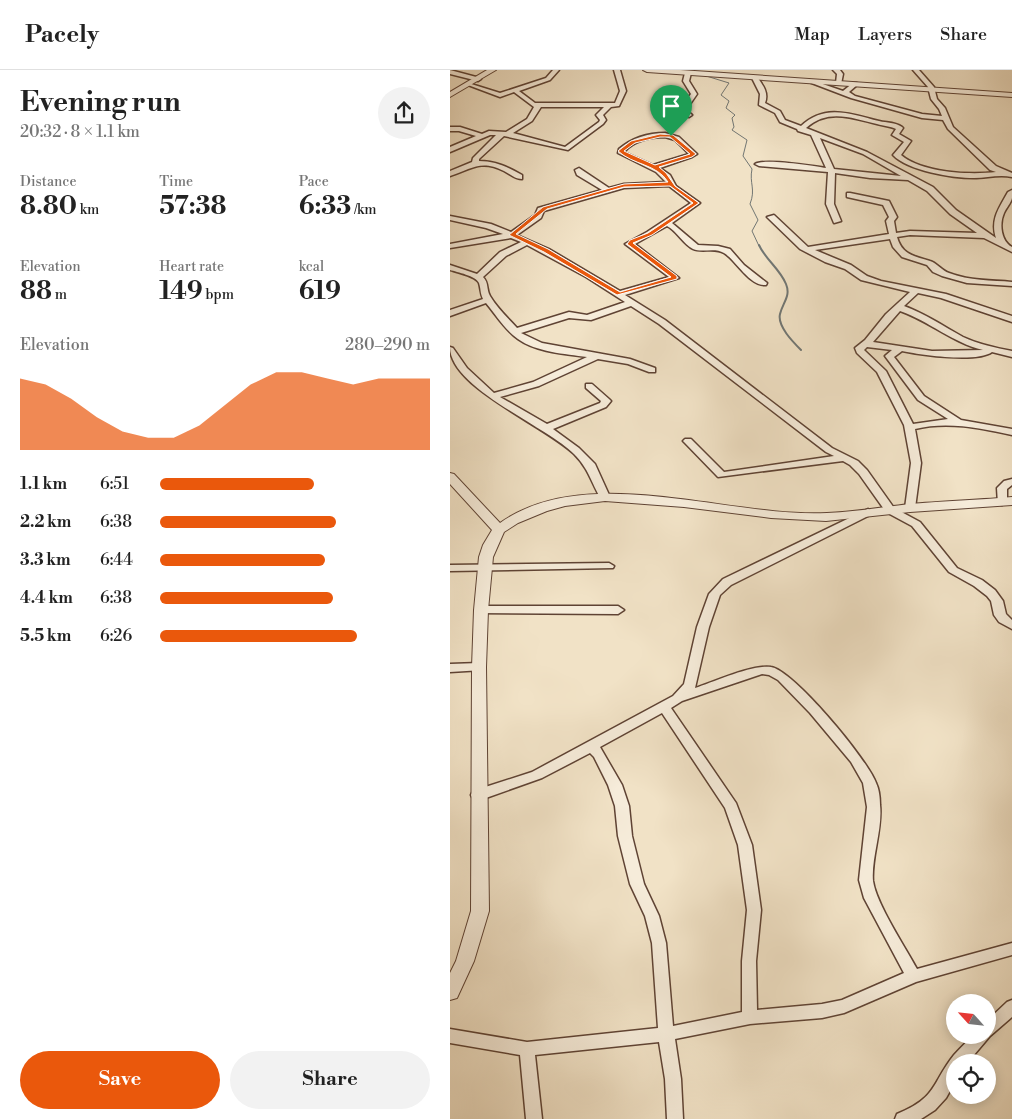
<!DOCTYPE html>
<meta charset="utf-8">
<style>
:root{--surface:#fff;--page:#f2f2f2;--text:#222;--muted:#767676;--line:#e0e0e0;--accent:#ea580c}
body{margin:0;font-family:"Libre Bodoni",serif;background:var(--page);color:var(--text);height:100vh;display:flex;flex-direction:column;font-size:19px;white-space:nowrap}
*{box-sizing:border-box;margin:0}
p{font-size:16px;color:var(--muted)}
.icon{flex:none;width:28px;height:28px;fill:none;stroke:currentColor;stroke-width:2;stroke-linecap:round;stroke-linejoin:round}
.map{position:relative;flex:1;overflow:hidden}
.panel{display:flex;flex-direction:column;background:var(--surface);width:450px}
.panel>*{flex:none}
.needle{width:32px;rotate:297deg}
.controls{position:absolute;left:496px;top:924px;display:grid;gap:10px}
.controls a{display:grid;place-items:center;width:50px;height:50px;border-radius:50%;background:var(--surface);box-shadow:0 2px 12px #0003;font-size:25px}
.pin{position:absolute;display:grid;place-items:center;width:42px;height:42px;color:#fff;margin:-51px -21px;border-radius:50% 50% 50% 0;rotate:-45deg;box-shadow:0 0 5px #0007}
.pin .icon{rotate:45deg}
.round{display:grid;place-items:center;flex:none;width:52px;height:52px;border-radius:26px;background:var(--page)}
.head{display:flex;align-items:center;justify-content:space-between;height:85px;padding:0 20px}
h1{font-size:28px;font-weight:700;line-height:38px}
.figures{display:grid;grid-template-columns:repeat(3,1fr);gap:8px;height:85px;padding:5px 20px}
.figures div{display:grid;align-content:center}
.figures b{font-size:25px;font-weight:700}
.figures small{font-size:14px;font-weight:400}
.figures p{font-size:14px}
.chart{height:140px;padding:10px 20px}
.chart p{display:flex;justify-content:space-between}
.chart svg{width:100%;height:90px;margin-top:5px;fill:var(--accent);opacity:.7}
.action{display:flex;gap:10px;margin-top:auto;padding:10px 20px}
.action a{flex:1;height:58px;border-radius:30px;background:var(--accent);color:#fff;font-size:20px;font-weight:700;line-height:58px;text-align:center}
.action a+a{background:var(--page);color:var(--text)}
ul{padding:0 20px;list-style:none;font-size:16px}
li{display:grid;grid-template-columns:80px 60px 1fr;align-items:center;height:38px}
li i{height:12px;border-radius:6px;background:var(--accent)}
header{display:flex;align-items:center;gap:30px;box-sizing:border-box;height:70px;padding:0 25px;background:var(--surface);border-bottom:1px solid var(--line)}
header strong{font-size:24px}
nav{display:flex;gap:28px;margin-inline-start:auto;font-size:18px}
main{display:flex;flex:1;min-height:0}
.map>svg:first-child{display:block}
</style>
<header>
<strong>Pacely</strong>
<nav><a>Map</a><a>Layers</a><a>Share</a></nav>
</header>
<main>
<section class="panel">
<div class="head"><div><h1>Evening run</h1><p>20:32 · 8 × 1.1 km</p></div><a class="round"><svg class="icon" aria-label="share" viewBox="0 0 24 24"><path d="M12 15V3M7 8l5-5 5 5M5 13v7h14v-7"/></svg></a></div>
<div class="figures">
<div><p>Distance</p><b>8.80<small> km</small></b></div>
<div><p>Time</p><b>57:38</b></div>
<div><p>Pace</p><b>6:33<small> /km</small></b></div>
</div>
<div class="figures">
<div><p>Elevation</p><b>88<small> m</small></b></div>
<div><p>Heart rate</p><b>149<small> bpm</small></b></div>
<div><p>kcal</p><b>619</b></div>
</div>
<div class="chart"><p><span>Elevation</span>280–290 m</p>
<svg viewBox="0 0 160 44" preserveAspectRatio="none"><path d="M0 44V9L10 12L20 19L30 28L40 35L50 38L60 38L70 32L80 22L90 12L100 6L110 6L120 9L130 12L140 9L150 9L160 9V44z"/></svg>
</div>
<ul>
<li><b>1.1 km</b>6:51<i style="width:57%"></i></li>
<li><b>2.2 km</b>6:38<i style="width:65%"></i></li>
<li><b>3.3 km</b>6:44<i style="width:61%"></i></li>
<li><b>4.4 km</b>6:38<i style="width:64%"></i></li>
<li><b>5.5 km</b>6:26<i style="width:73%"></i></li>
</ul>
<div class="action"><a>Save</a><a>Share</a></div>
</section>
<div class="map">
<svg width="562" height="1049" viewBox="0 0 562 1049">
<rect width="100%" height="100%" fill="#f1e2c6"/>
<filter id="stains"><feTurbulence type="fractalNoise" baseFrequency=".004" numOctaves="4"/><feColorMatrix values="0 0 0 0 .2 0 0 0 0 .09 0 0 0 0 .02 0 0 0 .5 -.17"/></filter>
<radialGradient id="worn" r=".72"><stop offset=".6" stop-color="#630" stop-opacity="0"/><stop offset="1" stop-color="#630" stop-opacity=".3"/></radialGradient>
<g fill="none" stroke-linecap="round" stroke-linejoin="round">
<path stroke="#717673" stroke-width="1" d="M253,5L279,13L271,25L279,31L276,38L285,45L282,48L284,57L282,60L297,70L293,86L302,99C299,113 306,119 300,134L308,150L302,161L309,176"/>
<path stroke="#717673" stroke-width="2" d="M309,175C315,189 330,199 336,214C341,226 333,232 330,244C327,256 343,272 351,280"/>
<defs>
<path id="minor" d="M0,0L30,8L31,9L28,11L0,4Z
M103,0H109L100,10L69,21L85,33H165L170,21L164,0H170L176,21L169,36L161,37L153,45L156,50L153,54L118,80L54,66L29,89V91C45,91 58,97 72,105V109C65,109 60,104 54,101C31,89 21,99 0,106V101L22,92L23,88L46,65H40L0,82V77L26,66L9,61H0V57H10L32,64L39,61L56,62L77,49L84,37L64,22L50,27L18,15V13L50,23L96,8ZM91,37H154L146,45L150,50L149,52L115,77L63,63L82,51Z
M383,0H390L393,4L391,14L386,13L387,4Z
M463,0H469L484,17L487,29L495,38L503,57L546,96L562,103V107C549,104 537,108 524,108C503,108 458,101 443,85L454,72L442,65L446,59C440,56 434,56 427,54C402,48 378,38 356,58L417,82L483,117L506,140L546,168C540,150 549,138 558,122L562,120C562,123 562,126 562,128C561,133 556,138 554,143C549,154 551,171 562,177V182L534,168L460,165L447,167C452,185 464,186 480,191C487,193 492,201 499,203C519,211 542,210 562,212V216L517,213L492,206L483,202L477,195L452,187L443,177L440,169L365,180L401,195L417,206L431,211L496,224L562,246V252L491,228L468,223L454,236C476,244 493,256 513,267C528,274 546,278 562,281V287L542,282C527,293 471,285 452,281L444,287L474,326L511,350L562,359V365C530,358 497,351 465,359L471,393L465,438L460,441L455,438L461,393L454,355L427,302L407,283L405,278L415,270L436,244L460,222L411,210L395,199L375,192L350,179L317,147L324,145L358,177L439,164L436,151L439,147L433,135L397,127V123H400L439,131L447,147L444,151L446,163L460,161L527,163L500,144L477,121L458,110L420,108L385,103L384,134L391,151L384,153L376,134L378,102L309,96L305,94C315,88 363,96 376,98L361,65L348,61L347,59L330,52L325,43L309,35L310,24L302,8L307,7C313,15 319,23 315,33L330,41L335,50L351,56C375,33 401,44 429,51C437,53 445,52 452,57L453,58L449,64L461,71L451,85C472,103 520,105 546,102L540,100L498,59L493,50L472,48L401,28L359,12L364,11L393,21L403,13H407V15L399,22L405,26L472,44L492,46L489,39L481,29L478,17ZM370,68L413,84L451,106L384,99ZM450,241C479,251 503,273 533,280L482,281L423,272ZM417,277L442,280L435,286L468,330L498,349L463,354L436,301L414,280Z
M238,1L241,3L239,11L247,24L236,40L242,45L239,47L229,40L241,24L233,11L235,3Z
M215,63L229,67L247,84L242,87L210,98L220,105L226,116L250,133L222,153L248,175L268,176L280,179L294,195L317,213L316,215C300,217 286,190 274,183C265,177 252,183 243,179C233,174 227,161 217,156L185,174L229,208L175,225L215,250L382,378L408,391L417,400L444,438L470,452L507,498L532,510L545,520L553,531L556,544L562,550V559L549,552L544,545L541,531L537,526L524,516L499,502L462,456L436,442L409,404L400,395L393,391L268,407L235,373L233,371L235,369H241L274,402L384,386L376,382L209,254L181,236L141,250L119,248L71,263L92,273L180,289L205,298V302H199L178,294L148,289L89,316L50,327L97,354L150,333L151,331L136,318V314H142L159,329L161,331L156,337L103,359L129,378L145,394L160,427L159,429H151C141,412 139,399 124,384C96,356 0,318 0,277L3,278L17,298L44,323L83,312L137,287C115,284 86,282 68,269C56,261 46,245 36,233L0,246V240L33,229C30,223 31,219 29,213C26,206 7,202 0,200V195L27,204L50,182L71,172L61,168L0,178V174L53,164L36,158L0,150V146L41,154L61,162L85,145L88,138L152,120L127,105L125,100L129,98L159,118L174,114L216,112L206,102L168,83L169,79C182,68 198,63 215,63ZM215,67L225,70L239,84L203,95L174,82C183,71 201,67 215,67ZM219,116L241,133L197,162L175,174L219,207L170,221L99,179L67,165L91,148L94,141L174,118ZM77,175L136,207L175,232L137,245L119,242L67,258C58,248 47,238 40,226C36,219 39,213 33,207L56,186Z
M562,409V415L557,419V432L552,435L548,434L547,418L554,411Z
M418,439L423,442L422,444L281,515L270,525L259,557L245,618C264,612 303,594 321,597C343,600 418,690 426,713C429,719 430,728 430,735C433,758 421,788 423,811C426,833 455,877 467,899L562,873V885L466,912L394,943L372,948L300,954L225,969L231,1009L233,1049H217L215,1009L209,972L85,985L92,1049H76L70,985L0,973V959L77,972L208,958L202,873L195,846L180,814L168,766L165,736L158,715L144,687L140,683L92,708L33,729L28,730L23,729L21,725L23,721L82,702L223,626L234,614L247,557L259,524L273,509ZM312,604L319,605L328,610L360,643L401,692L413,713L417,737L409,810L414,828L454,903L392,930L372,934L307,940L306,891L311,840L302,775L286,733L221,638L232,631ZM212,643L275,738L288,775L297,840L292,891V942L223,956L216,873L209,846L194,814L182,766L179,736L172,715L150,677Z
M159,493L164,496L163,498L0,501V495Z
M31,536H168L174,540L168,544L27,543L25,540Z
M29,593L33,594L35,597L33,600L0,602V594Z
M562,930V947L540,966L518,992H505V1012L496,1028L485,1040L471,1049H445L447,1044C488,1027 481,1014 504,985C510,978 517,972 523,965H538V950L557,932Z"/>
<path id="tertiary" d="M37,0H46L0,27V22Z
M193,0H230L562,23V27L197,2Z
M0,403L4,404L50,453C137,391 278,448 377,443C405,442 432,437 460,434C494,431 528,430 562,427V435L460,442L376,451L321,448L234,437L155,431L115,436L97,441L68,453L54,462L43,487L38,540L36,597L39,841L24,891L7,928L0,930V903L6,891L21,841L22,597L24,540L29,487L33,475L42,460L0,414Z"/>
</defs>
<use href="#minor" stroke="#5f4334" stroke-width="3"/>
<use href="#tertiary" stroke="#5f4334" stroke-width="2"/>
<use href="#minor" fill="#f6ecda" fill-rule="evenodd"/>
<use href="#tertiary" fill="#f6ecda" fill-rule="evenodd"/>
</g>
<path fill="#ea580c" stroke="#fff" fill-rule="evenodd" d="M210,64L223,65L246,84L242,87L209,97L216,103L225,116L249,133L202,165L183,173L227,206V209L167,225L94,182L59,165L93,137L174,114L218,112C207,94 183,95 168,81L181,71ZM210,67H220L240,84L205,95L174,81L185,73ZM220,116L243,133L198,163L180,170L177,174L221,207L170,222L98,179L66,164L97,139L174,117Z"/>
<rect width="100%" height="100%" filter="url(#stains)"/>
<rect width="100%" height="100%" fill="url(#worn)"/>
</svg>
<div class="controls">
<a><svg class="needle" viewBox="-14 -14 28 28"><path d="M0-13l5 13h-10z" fill="#e53935"/><path d="M0 13l5-13h-10z" fill="#767676"/></svg></a>
<a><svg class="icon" aria-label="locate" viewBox="0 0 24 24"><circle cx="12" cy="12" r="6"/><path d="M12 2v4M12 18v4M2 12h4M18 12h4"/></svg></a>
</div>
<div class="pin" style="left:221px;top:66px;background:#1e9e55"><svg class="icon" aria-label="arrive" viewBox="0 0 24 24"><path d="M6 21V4h12l-3 4 3 4H6"/></svg></div>
</div>
</main>
